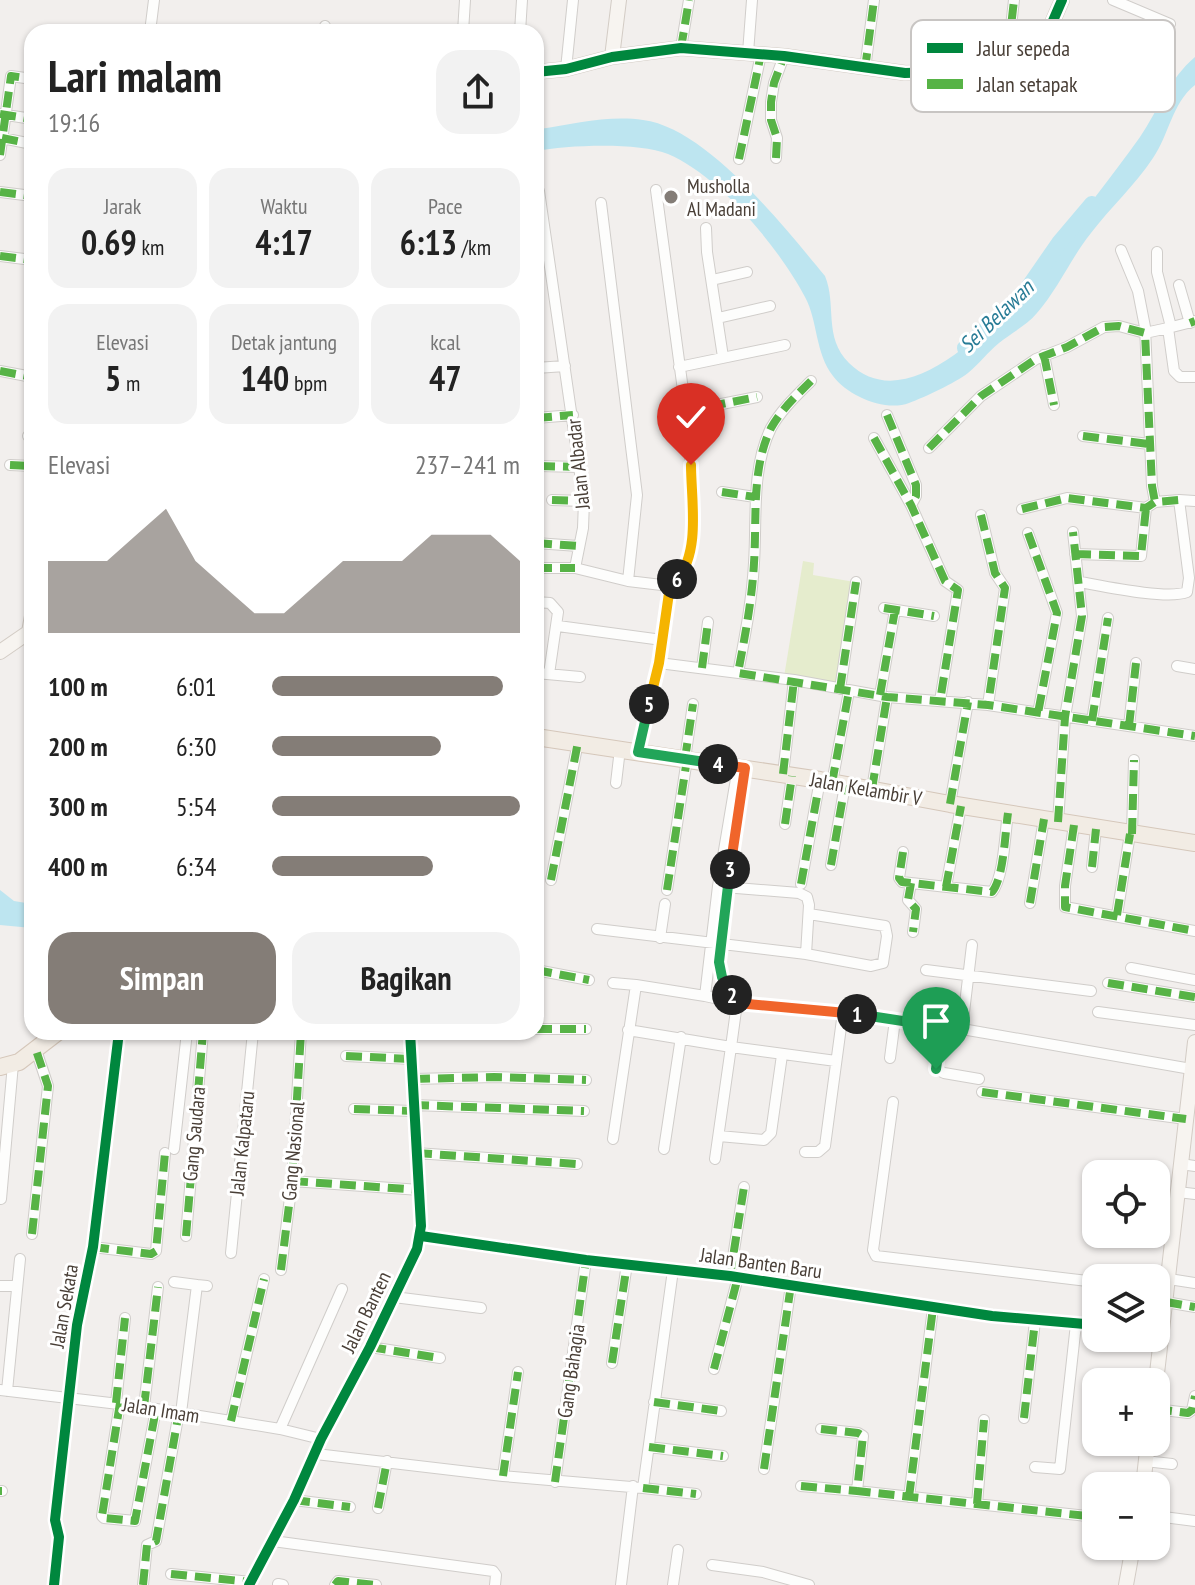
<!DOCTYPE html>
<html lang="id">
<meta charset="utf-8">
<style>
:root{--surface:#fff;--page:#f2f2f2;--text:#222;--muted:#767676;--accent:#847d77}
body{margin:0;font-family:"PT Sans Narrow",sans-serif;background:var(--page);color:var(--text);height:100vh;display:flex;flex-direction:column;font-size:30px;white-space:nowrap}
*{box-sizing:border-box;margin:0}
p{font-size:26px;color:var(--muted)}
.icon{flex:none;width:44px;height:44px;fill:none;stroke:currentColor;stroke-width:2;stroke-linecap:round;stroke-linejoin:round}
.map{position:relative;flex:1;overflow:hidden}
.drawer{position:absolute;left:24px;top:24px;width:520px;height:1016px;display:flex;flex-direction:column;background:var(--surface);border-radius:24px;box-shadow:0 2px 6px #0004}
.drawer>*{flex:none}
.tools{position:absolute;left:1082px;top:1160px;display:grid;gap:16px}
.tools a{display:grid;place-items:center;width:88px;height:88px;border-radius:16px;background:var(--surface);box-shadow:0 2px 6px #0004;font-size:40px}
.pin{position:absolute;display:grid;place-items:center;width:68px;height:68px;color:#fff;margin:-82px -34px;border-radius:50% 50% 50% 0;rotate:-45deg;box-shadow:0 0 8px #0007}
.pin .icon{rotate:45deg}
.km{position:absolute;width:40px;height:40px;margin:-20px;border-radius:50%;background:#222;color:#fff;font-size:22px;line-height:40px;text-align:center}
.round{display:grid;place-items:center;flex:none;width:84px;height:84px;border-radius:24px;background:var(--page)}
.headline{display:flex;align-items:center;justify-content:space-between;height:136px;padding:0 24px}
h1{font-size:44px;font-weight:800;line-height:60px}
.stats{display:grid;grid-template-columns:repeat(3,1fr);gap:12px;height:136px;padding:8px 24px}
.stats div{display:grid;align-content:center;border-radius:20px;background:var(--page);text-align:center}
.stats b{font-size:34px;font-weight:800}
.stats small{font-size:22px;font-weight:400}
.stats p{font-size:22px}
.chart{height:224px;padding:16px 24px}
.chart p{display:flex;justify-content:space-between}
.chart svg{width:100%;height:144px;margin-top:8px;fill:var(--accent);opacity:.7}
.primary-button{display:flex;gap:16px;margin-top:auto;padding:16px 24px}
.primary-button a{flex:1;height:92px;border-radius:24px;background:var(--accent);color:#fff;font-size:32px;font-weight:800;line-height:92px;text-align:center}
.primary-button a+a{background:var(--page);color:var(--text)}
ul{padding:0 24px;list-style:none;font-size:26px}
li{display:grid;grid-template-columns:128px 96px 1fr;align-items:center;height:60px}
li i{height:20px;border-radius:10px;background:var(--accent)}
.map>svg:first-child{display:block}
</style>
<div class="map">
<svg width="1195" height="1585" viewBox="0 0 1195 1585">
<rect width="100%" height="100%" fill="#f2efed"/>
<path fill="#e5eccd" d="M803,561L814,563L813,575L855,582L837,692L783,683Z"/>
<path fill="#bde5f0" d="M1195,57V85C1172,103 1169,135 1153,158C1135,185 1111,207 1091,233C1071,258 1058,289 1037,313C1026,326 1011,333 999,343C988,352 979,364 968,373C955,383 925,397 909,403C885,412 848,396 833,376C815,353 818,321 805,297C779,248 720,176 668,154C639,142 568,145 536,151V130L540,129C573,124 609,115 643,120C707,128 785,228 825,276C837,305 823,337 849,363C926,439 1058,248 1096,196C1111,176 1126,157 1140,137C1159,109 1169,79 1195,57Z
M0,890L14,901L32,904V928L0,925Z"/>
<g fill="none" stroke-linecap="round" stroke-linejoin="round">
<path stroke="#bde5f0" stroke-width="16" d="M965,348L1023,295L1059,243L1092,204"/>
<defs>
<path id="street" d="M1113,0L1170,24
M150,32L154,0
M324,32L325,26
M463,32L465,0
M520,32L522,0
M1009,44L1014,0
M681,48L689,0
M748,53L752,0
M566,69L573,0
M865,69L874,0
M0,114L32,119
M2,138L32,144
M0,155L11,76L32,79
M776,158L777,138L771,120V102L774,83L784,56
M739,159L761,54
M656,190L690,442L692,527L688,562L682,573L670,586
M539,191L584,501L583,528L575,568
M0,192L32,196
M601,203L637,495L628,581
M706,228L707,252L723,357
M1121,250L1138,291L1145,327L1152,486L1155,502
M1157,252V272L1171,327
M0,256L32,260
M712,280L747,272
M1179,285L1190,323
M718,318L770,306
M1195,321L1168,328L1174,371L1180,377H1195
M1044,355L1054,405
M679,367L785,345
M536,368L565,366
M0,371L32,377
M686,411L757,397
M887,415L916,485V496L911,505
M536,418L573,415
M28,436H32
M1083,436L1149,444
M874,438L911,505L945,581L958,590L940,701
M929,448L981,396L1036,359L1067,347L1104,327L1119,326L1145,333L1168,328
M10,465L32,466
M539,466L579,467
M722,492L755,497
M552,500L584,501
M1022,509L1067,498L1146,508L1155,502L1179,500
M981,515L995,573L1005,588L988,705
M1028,533L1057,613L1038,713
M536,543L578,546
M1075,554L1141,556L1146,508
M536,568H575L628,581L670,586
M1080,582C1103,586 1167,600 1187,592L1189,578L1179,500L1195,501
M536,602L550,603L558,612L549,674
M884,608L934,616
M558,626L662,640
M659,663L794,680L887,697L988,705L1195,736
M1177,666L1195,669
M702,668L708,622
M536,673L580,677
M738,673C745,636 752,600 754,563C757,519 751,469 771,428C781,410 796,396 811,381
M840,689L856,582
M880,695L895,610
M1092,721L1108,618
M1129,726L1136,663
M638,752L659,663L670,586
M685,759L693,704
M745,768L720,944L722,977L737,1003L731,1047L836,1061
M783,774L794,680
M616,783L620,749
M832,783L849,691
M872,789L887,697
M950,804L968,702
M1058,822L1065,717L1082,616L1073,532
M785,824L792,776
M1074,825L1065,886V907L1195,931
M1132,834L1134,760
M903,852L899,878L902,882L992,892C1004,878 1005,832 1008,813
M831,865L845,785
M1092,867L1096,829
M551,880L578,742
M911,883L908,900L916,909L913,932
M801,884L820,780
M724,887L799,893L807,897L809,905L806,954
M946,887L961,806
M667,890L687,759
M1030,903L1044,819
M1117,915L1130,834
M597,929L806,954L871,966L883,963L887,936L885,926L809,914
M660,938L665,904
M1131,968L1195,980
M536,970L589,980
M926,970L1091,991
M613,983L636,985
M1108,983L1195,997
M705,996L737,1003L843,1012L962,1029L1191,1069
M1098,1012L1195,1025
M942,1027L936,1069L944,1073L979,1079
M536,1029H586
M962,1029L972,945
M628,1030L731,1047L715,1159
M410,1034L439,1032
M346,1056L412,1059
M890,1058L895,1020
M414,1079L494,1077L586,1080
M982,1092L1186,1119
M893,1102L873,1250L876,1256L1096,1282
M413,1105L584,1111
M354,1109L413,1111
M719,1136L764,1140L771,1133L782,1055
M613,1139L636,985L705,996L718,886L738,767
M174,1149L187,1032
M664,1149L681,1037
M805,1152H818L825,1146L843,1012
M416,1153L577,1164
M1181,1164L1195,1166
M292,1181L420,1190
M1178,1192L1195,1194
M1,1199L13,1064
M32,1234L48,1086L36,1050
M186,1236L203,1032
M421,1236L586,1260L730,1276L992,1316L1096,1325
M93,1247L151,1254L156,1251L165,1153
M231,1253L253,1032
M281,1270L292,1181L301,1032
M730,1276L744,1187
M1169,1279L1195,1283
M174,1282L197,1285
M0,1286H17
M394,1297L481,1308
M1166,1302L1195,1307
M370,1347L440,1358
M612,1363L627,1264
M714,1369L738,1277
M0,1390L144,1407L280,1429L321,1439
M7,1391L20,1259
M654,1402L721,1411
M116,1403L125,1318
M120,1403L102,1516L104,1518L135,1521L156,1409
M144,1407L158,1287
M1156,1409L1188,1413L1192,1410L1195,1396
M181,1413L197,1285L207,1286
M1024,1418L1035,1321
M231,1421L264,1279
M280,1429L342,1289
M821,1429L858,1433L863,1436L857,1491L1096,1517
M649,1447L723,1456
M316,1454L503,1476L643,1488L673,1270
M1145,1461L1172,1464
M1035,1467L1060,1469L1076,1324
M764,1469L791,1285
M503,1476L518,1372
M555,1482L586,1260
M801,1486L857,1491
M643,1488L696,1494
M0,1491H2
M909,1497L933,1308
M294,1500L350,1507
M977,1504L984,1420
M378,1508L387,1461
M1156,1516L1195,1521
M273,1541L493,1571L496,1575L495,1585
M712,1565L763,1572L809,1585
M171,1574L251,1582
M278,1584L283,1585
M54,1585L59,1537L55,1520L77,1325L93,1247L119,1032
M143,1585L147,1545L156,1541L179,1412
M249,1585L294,1500L321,1439L370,1347L417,1249L421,1226L410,1032
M335,1585L338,1581L376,1585
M621,1585L633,1486
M673,1585L678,1550"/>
<path id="secondary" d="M612,57L619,0
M536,72L566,69L612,57L681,48L784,56L905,73L939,72L1049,30L1062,0
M29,632L32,616
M0,652L29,632
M1156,1382L1195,1042
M1143,1486L1148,1442
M1126,1585L1133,1546"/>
<path id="primary" d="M536,737L820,780L950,804L1195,843
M0,1067L19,1062L58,1032"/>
</defs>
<use href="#street" stroke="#d0cdca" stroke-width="12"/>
<use href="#secondary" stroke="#d3ccc5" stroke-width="16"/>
<use href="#primary" stroke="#d5c7ba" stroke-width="18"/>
<use href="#street" stroke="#fdfdfc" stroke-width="10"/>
<use href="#secondary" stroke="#f7f4f0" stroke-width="14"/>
<use href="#primary" stroke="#f2ece4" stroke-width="16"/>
<path stroke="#57b346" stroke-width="8" stroke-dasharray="16 8" stroke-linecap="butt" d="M324,32L325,26
M1009,44L1014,0
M681,48L689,0
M865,69L874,0
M0,114L32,119
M2,138L32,144
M0,155L11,76L32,79
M776,158L777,138L771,120V102L774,83L784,56
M739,159L761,54
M0,192L32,196
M0,256L32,260
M1190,323L1195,321
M1044,355L1054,405
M0,371L32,377
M811,381C796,396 781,410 771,428C751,469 757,519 754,563C752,600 745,636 738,673L887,697L988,705L1195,736
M686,411L757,397
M887,415L916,485V496L911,505
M536,418L573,415
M28,436H32
M1083,436L1149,444
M874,438L911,505L945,581L958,590L940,701
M929,448L981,396L1036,359L1067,347L1104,327L1119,326L1145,333L1152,486L1155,502
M10,465L32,466
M539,466L579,467
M722,492L755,497
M552,500L584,501
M1022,509L1067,498L1146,508L1155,502L1179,500
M981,515L995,573L1005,588L988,705
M1028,533L1057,613L1038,713
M536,543L578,546
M1075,554L1141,556L1146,508
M536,568H575
M884,608L934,616
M702,668L708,622
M840,689L856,582
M880,695L895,610
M1092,721L1108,618
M1129,726L1136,663
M685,759L693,704
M783,774L794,680
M832,783L849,691
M872,789L887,697
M950,804L968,702
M1058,822L1065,717L1082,616L1073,532
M785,824L792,776
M1074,825L1065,886V907L1195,931
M1132,834L1134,760
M903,852L899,878L902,882L992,892C1004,878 1005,832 1008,813
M831,865L845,785
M1092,867L1096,829
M551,880L578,742
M911,883L908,900L916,909L913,932
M801,884L820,780
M946,887L961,806
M667,890L687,759
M1030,903L1044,819
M1117,915L1130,834
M536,970L589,980
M1108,983L1195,997
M536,1029H586
M410,1034L439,1032
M346,1056L412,1059
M414,1079L494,1077L586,1080
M982,1092L1186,1119
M413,1105L584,1111
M354,1109L413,1111
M416,1153L577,1164
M292,1181L420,1190
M32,1234L48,1086L36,1050
M186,1236L203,1032
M93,1247L151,1254L156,1251L165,1153
M281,1270L292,1181L301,1032
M730,1276L744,1187
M1166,1302L1195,1307
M370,1347L440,1358
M612,1363L627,1264
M714,1369L738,1277
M654,1402L721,1411
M116,1403L125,1318
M120,1403L102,1516L104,1518L135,1521L156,1409
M144,1407L158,1287
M1156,1409L1188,1413L1192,1410L1195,1396
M1024,1418L1035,1321
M231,1421L264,1279
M821,1429L858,1433L863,1436L857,1491L1096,1517
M649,1447L723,1456
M764,1469L791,1285
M503,1476L518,1372
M555,1482L586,1260
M801,1486L857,1491
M643,1488L696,1494
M0,1491H2
M909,1497L933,1308
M294,1500L350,1507
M977,1504L984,1420
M378,1508L387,1461
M171,1574L251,1582
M143,1585L147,1545L156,1541L179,1412
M335,1585L338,1581L376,1585"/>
<defs>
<path id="cycleway" d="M536,72L566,69L612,57L681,48L784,56L905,73L939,72L1049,30L1062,0
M421,1236L586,1260L730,1276L992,1316L1096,1325
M54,1585L59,1537L55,1520L77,1325L93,1247L119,1032
M249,1585L294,1500L321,1439L370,1347L417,1249L421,1226L410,1032"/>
</defs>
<use href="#cycleway" stroke="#fff" stroke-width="15"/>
<use href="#cycleway" stroke="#00873e" stroke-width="10"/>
</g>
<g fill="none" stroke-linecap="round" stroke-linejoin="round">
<defs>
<path id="split-1" d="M857,1014L942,1027L936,1069"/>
<path id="split-2" d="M732,995L737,1003L857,1014"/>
<path id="split-3" d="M730,869L719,962L722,977L732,995"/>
<path id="split-4" d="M718,764L745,768L730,869"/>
<path id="split-5" d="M649,704L638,752L718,764"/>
<path id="split-6" d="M649,704L659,663L670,586L677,579"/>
<path id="split-7" d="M677,579C701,552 691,499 691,465"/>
</defs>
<use href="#split-1" stroke="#fff" stroke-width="16"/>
<use href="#split-2" stroke="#fff" stroke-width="16"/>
<use href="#split-3" stroke="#fff" stroke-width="16"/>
<use href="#split-4" stroke="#fff" stroke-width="16"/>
<use href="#split-5" stroke="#fff" stroke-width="16"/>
<use href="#split-6" stroke="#fff" stroke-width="16"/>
<use href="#split-7" stroke="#fff" stroke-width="16"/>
<use href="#split-1" stroke="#22a559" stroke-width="10"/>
<use href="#split-2" stroke="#f0652b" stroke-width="10"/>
<use href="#split-3" stroke="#22a559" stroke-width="10"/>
<use href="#split-4" stroke="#f0652b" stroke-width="10"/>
<use href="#split-5" stroke="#22a559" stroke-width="10"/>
<use href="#split-6" stroke="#f5b400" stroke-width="10"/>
<use href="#split-7" stroke="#f5b400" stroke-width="10"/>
</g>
<circle fill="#847d77" stroke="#fff" stroke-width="3" cx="671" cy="197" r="8"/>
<g text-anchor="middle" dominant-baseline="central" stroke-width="6" stroke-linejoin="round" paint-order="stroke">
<g font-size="20" fill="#493f37" stroke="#fff" text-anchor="start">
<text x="687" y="186">Musholla<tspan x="687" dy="23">Al Madani</tspan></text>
</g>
<g font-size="20" fill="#493f37" stroke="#fff">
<text transform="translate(578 464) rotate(-96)">Jalan Albadar</text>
<text transform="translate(866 789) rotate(10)">Jalan Kelambir V</text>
<text transform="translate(194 1134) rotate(-85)">Gang Saudara</text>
<text transform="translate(242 1143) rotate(-84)">Jalan Kalpataru</text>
<text transform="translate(293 1151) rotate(-85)">Gang Nasional</text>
<text transform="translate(761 1263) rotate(8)">Jalan Banten Baru</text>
<text transform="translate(64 1306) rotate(-80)">Jalan Sekata</text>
<text transform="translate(366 1312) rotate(-64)">Jalan Banten</text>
<text transform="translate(571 1371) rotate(-82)">Gang Bahagia</text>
<text transform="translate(161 1410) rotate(9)">Jalan Imam</text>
</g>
<g font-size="22" font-style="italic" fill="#287c96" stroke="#fff">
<text transform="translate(996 316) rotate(-44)">Sei Belawan</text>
</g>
</g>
<rect x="911" y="20" width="264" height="92" rx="12" fill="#fff" stroke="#c8c5c3" stroke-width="2"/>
<rect x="927" y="43" width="36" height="10" fill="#00873e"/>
<rect x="927" y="79" width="36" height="10" fill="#57b346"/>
<g font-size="22" fill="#493f37">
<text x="977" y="56">Jalur sepeda</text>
<text x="977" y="92">Jalan setapak</text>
</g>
</svg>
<div class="tools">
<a><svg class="icon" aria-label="locate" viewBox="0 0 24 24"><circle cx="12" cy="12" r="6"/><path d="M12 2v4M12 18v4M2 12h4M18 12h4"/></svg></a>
<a><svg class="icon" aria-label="layers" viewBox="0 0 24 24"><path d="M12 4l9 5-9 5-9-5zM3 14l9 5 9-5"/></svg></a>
<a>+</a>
<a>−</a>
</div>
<div class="pin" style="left:936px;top:1069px;background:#1e9e55"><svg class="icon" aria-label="arrive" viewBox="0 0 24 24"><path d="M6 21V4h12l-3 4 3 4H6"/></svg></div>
<div class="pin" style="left:691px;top:465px;background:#d93025"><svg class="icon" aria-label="check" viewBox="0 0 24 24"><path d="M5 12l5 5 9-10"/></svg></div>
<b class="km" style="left:857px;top:1014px">1</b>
<b class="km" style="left:732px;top:995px">2</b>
<b class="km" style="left:730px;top:869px">3</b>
<b class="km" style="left:718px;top:764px">4</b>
<b class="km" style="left:649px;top:704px">5</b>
<b class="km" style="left:677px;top:579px">6</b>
<section class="drawer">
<div class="headline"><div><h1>Lari malam</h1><p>19:16</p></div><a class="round"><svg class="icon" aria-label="share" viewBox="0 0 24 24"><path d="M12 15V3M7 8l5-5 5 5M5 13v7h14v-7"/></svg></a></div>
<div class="stats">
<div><p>Jarak</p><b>0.69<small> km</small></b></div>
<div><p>Waktu</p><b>4:17</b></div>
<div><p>Pace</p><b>6:13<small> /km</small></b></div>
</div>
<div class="stats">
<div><p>Elevasi</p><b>5<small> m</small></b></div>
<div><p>Detak jantung</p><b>140<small> bpm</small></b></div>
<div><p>kcal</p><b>47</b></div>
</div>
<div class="chart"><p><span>Elevasi</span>237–241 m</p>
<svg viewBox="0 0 160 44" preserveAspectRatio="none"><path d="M0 44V22L10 22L20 22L30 14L40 6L50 22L60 30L70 38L80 38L90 30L100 22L110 22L120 22L130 14L140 14L150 14L160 22V44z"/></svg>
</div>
<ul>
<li><b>100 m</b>6:01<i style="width:93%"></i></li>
<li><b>200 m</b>6:30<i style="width:68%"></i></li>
<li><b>300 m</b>5:54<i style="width:100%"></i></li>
<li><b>400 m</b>6:34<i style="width:65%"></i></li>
</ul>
<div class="primary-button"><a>Simpan</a><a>Bagikan</a></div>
</section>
</div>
